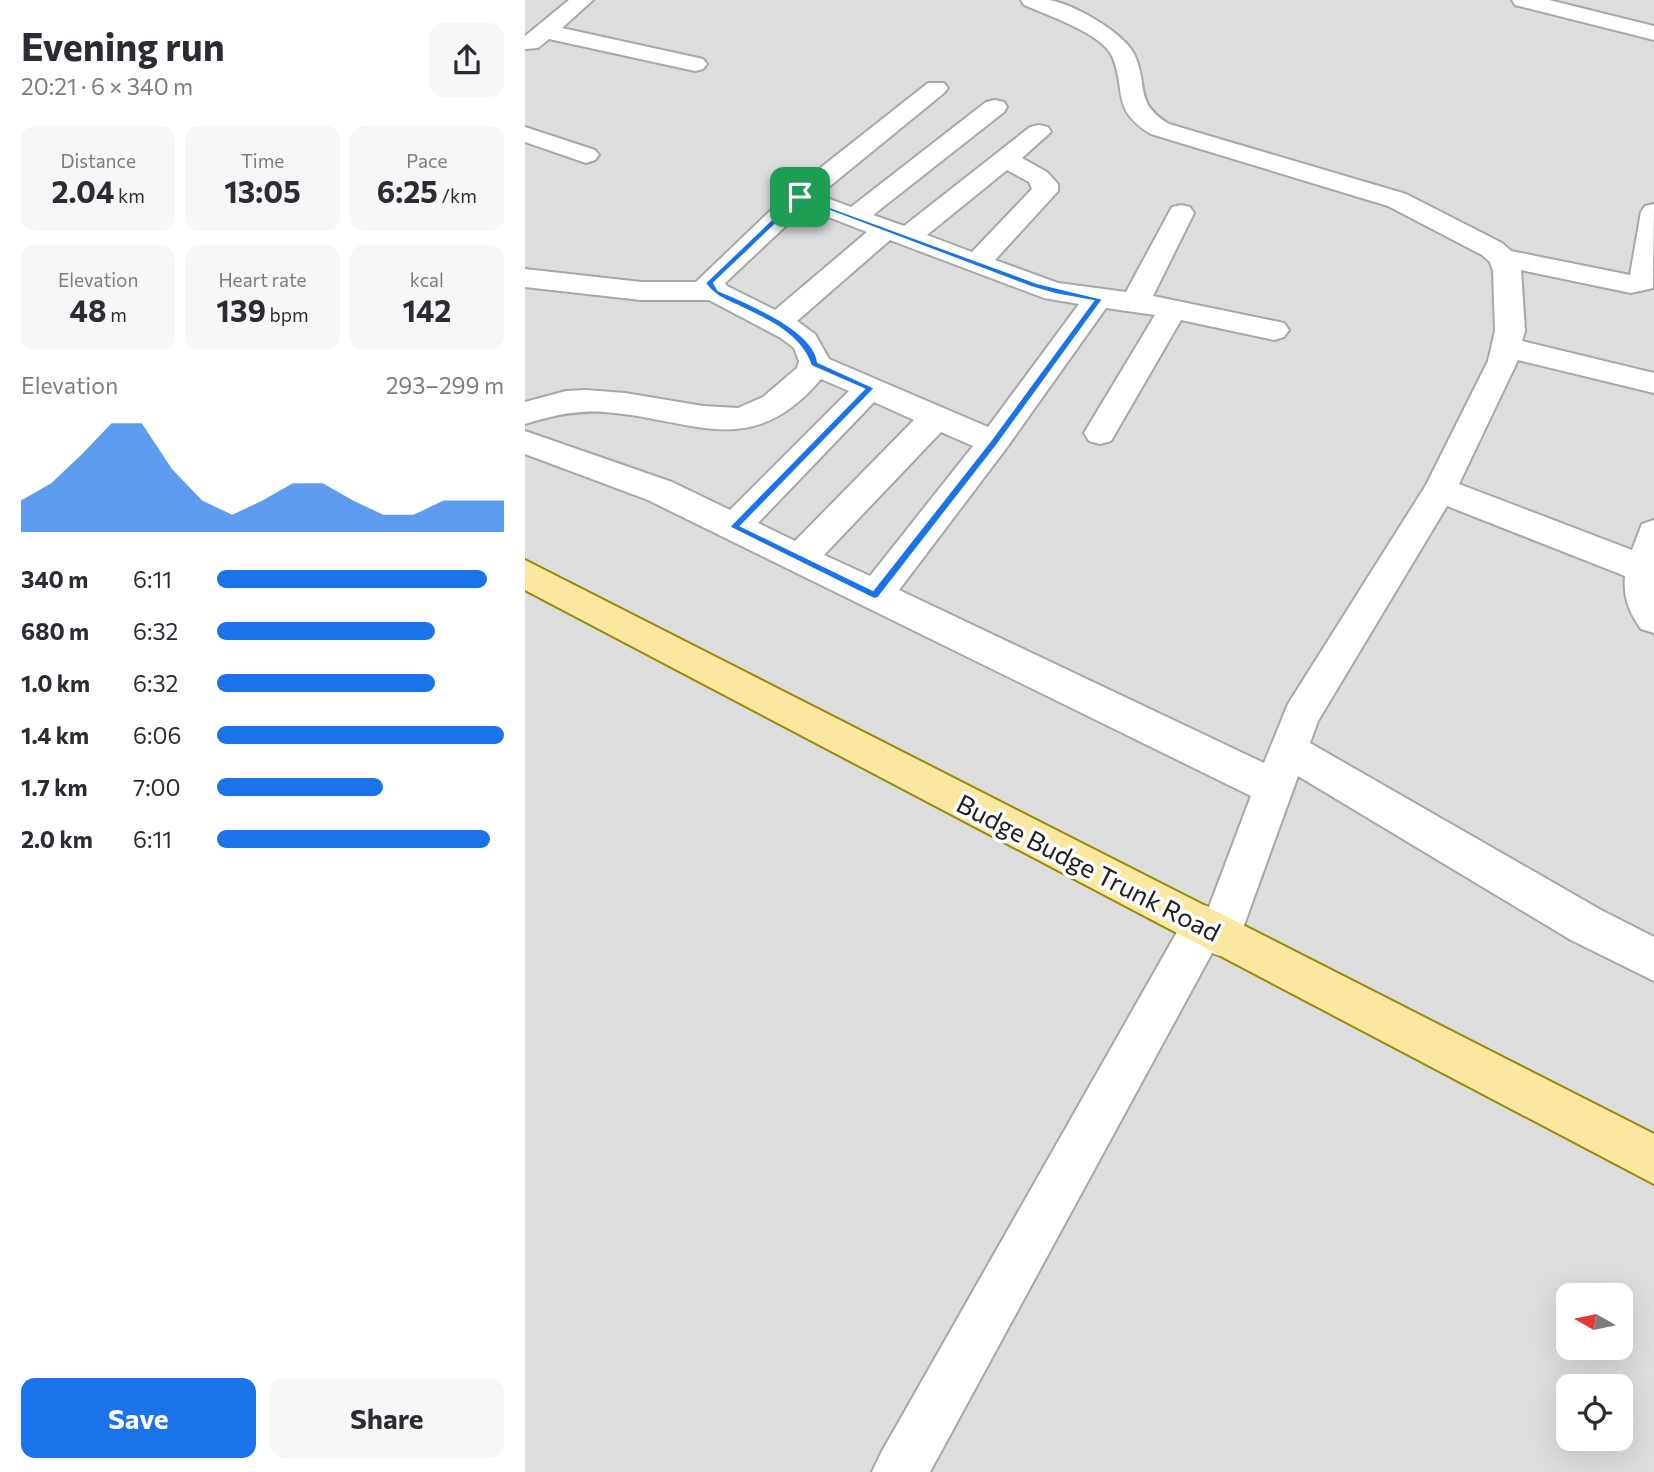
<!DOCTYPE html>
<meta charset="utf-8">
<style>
:root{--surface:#fff;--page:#f7f7f7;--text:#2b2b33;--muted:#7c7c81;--accent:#1a73e8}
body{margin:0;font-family:Commissioner,sans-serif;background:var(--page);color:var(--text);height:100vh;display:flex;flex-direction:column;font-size:26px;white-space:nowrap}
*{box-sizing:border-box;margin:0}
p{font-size:23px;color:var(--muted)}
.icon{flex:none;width:38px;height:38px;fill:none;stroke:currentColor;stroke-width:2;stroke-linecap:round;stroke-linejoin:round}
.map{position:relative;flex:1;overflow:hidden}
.drawer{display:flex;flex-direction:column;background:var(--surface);width:525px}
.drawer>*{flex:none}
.needle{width:46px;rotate:279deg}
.tools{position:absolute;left:1031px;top:1283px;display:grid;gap:14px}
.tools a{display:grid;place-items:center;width:77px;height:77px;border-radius:14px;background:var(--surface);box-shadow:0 7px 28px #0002;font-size:35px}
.pin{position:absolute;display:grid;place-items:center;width:60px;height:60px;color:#fff;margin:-30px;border-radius:14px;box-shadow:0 4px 10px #0006}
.round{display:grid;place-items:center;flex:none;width:74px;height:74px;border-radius:14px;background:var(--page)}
.headline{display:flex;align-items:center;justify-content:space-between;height:119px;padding:0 21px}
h1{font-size:38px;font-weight:700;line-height:52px}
.stats{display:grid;grid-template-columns:repeat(3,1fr);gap:10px;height:119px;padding:7px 21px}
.stats div{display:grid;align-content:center;border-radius:14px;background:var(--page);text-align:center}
.stats b{font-size:30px;font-weight:700}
.stats small{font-size:19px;font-weight:400}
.stats p{font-size:19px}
.chart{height:196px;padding:14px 21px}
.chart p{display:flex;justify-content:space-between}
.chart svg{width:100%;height:126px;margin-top:7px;fill:var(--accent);opacity:.7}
.primary-button{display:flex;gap:14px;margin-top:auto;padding:14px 21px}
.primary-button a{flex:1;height:80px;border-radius:14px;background:var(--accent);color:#fff;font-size:28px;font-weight:700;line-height:80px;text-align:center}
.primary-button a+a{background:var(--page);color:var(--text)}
ul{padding:0 21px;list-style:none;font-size:23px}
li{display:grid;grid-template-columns:112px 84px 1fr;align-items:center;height:52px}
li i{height:18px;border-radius:9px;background:var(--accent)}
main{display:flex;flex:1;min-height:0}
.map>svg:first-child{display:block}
</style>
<main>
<section class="drawer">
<div class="headline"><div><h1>Evening run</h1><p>20:21 · 6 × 340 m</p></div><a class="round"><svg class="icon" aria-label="share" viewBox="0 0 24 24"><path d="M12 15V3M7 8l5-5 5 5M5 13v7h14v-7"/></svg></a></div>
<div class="stats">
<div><p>Distance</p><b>2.04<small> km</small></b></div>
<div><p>Time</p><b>13:05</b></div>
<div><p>Pace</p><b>6:25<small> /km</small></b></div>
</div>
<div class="stats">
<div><p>Elevation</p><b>48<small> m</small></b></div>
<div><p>Heart rate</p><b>139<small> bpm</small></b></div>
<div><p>kcal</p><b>142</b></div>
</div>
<div class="chart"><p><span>Elevation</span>293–299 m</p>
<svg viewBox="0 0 160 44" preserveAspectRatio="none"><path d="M0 44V33L10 27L20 17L30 6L40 6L50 22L60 33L70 38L80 33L90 27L100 27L110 33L120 38L130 38L140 33L150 33L160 33V44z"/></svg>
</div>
<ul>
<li><b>340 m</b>6:11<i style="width:94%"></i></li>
<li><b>680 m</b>6:32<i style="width:76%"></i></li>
<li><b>1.0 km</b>6:32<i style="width:76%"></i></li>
<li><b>1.4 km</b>6:06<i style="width:100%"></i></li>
<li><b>1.7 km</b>7:00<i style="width:58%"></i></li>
<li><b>2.0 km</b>6:11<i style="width:95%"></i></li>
</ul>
<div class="primary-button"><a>Save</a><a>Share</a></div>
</section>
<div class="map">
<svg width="1129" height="1472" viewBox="0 0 1129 1472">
<rect width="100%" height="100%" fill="#f0efe6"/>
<path fill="#dedddd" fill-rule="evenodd" d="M0,0H1129V1472H0ZM1043,1295H1096V1348H1043ZM1043,1386H1096V1438H1043Z"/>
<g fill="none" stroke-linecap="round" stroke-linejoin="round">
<defs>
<path id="minor" d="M44,0H68L37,28L178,59L182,64L178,69L170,71L24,39L13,48L0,49V36Z
M496,0C505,0 515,0 523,0C547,3 598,32 609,54C624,85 608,102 644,124L881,194L977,243L986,251L1105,275L1116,212L1120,206L1129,204L1128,288L1106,293L996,270L1000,331L997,341L1129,373V393L993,360L934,484L1107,550L1117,524L1129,520V633L1116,629C1104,612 1098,597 1100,576L922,506L793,721L785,743L1076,910L1129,937V981L1046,940L773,776L710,950L695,956L687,953L405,1472H347L356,1453L664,911L679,905L684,907L726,796L123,500L0,454V431L147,482L205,510L324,391L296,379C225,463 167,418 79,412C50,410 27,416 0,424V402L41,391L61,390L100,393L178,406L213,408L238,397L272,368L274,361L269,348L256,338L184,300H116L0,287V269L116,282H171L266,191L403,83H419L423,88L419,93L294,195L326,207L461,102L470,100L479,102L482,107L479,112L348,215L379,226L505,127L514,125L523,127L526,132L497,158L522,172L533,184V191L470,260L533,283L601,292L647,207L656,205L665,207L669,213L628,296L759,323L764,330L759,337L749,340L656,320L586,441L575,444L564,441L559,433L630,315L581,308L480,450L374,590L739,763L763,704L901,485L963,361L970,331L968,271L965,262L957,255L863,206L626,134C585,109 602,91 587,56C576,33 522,15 499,5ZM482,170L504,182L507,189L447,252L402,235ZM280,208L342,232L250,310L202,286L200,283ZM365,240L519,298L554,304L463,427L304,359L290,334L272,321ZM349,402L389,420L270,541L233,523ZM416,432L448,446L345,576L299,555Z
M987,0H1024L1129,26V40L990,5Z
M0,127L70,150L74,155L70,160L61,163L0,142Z"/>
<path id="major" d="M0,560L1129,1134V1184L0,590Z"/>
</defs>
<use href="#minor" stroke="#a7a7a7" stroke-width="4"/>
<use href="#major" stroke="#998903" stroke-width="4"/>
<use href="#minor" fill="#fff" fill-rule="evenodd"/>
<use href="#major" fill="#fae8a1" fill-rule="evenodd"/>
</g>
<path fill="#1a73e8" stroke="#fff" stroke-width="2" fill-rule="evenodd" d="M272,195L512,283L578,299L472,445L353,598L349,599L204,527L339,389L286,366C276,334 241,319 211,305C198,299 188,295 180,283ZM276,200L506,287L530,294L568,301L466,440L348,590L216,526L350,388L293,362C288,328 221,303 193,290L189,283Z"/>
<g text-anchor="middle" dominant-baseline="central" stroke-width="7" stroke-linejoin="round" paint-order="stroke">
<g font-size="26" fill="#202020" stroke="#fff">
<text transform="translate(564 867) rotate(27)">Budge Budge Trunk Road</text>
</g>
</g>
</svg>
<div class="tools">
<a><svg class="needle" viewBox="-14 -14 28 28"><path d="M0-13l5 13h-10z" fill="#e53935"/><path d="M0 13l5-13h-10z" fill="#7c7c81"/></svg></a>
<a><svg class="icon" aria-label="locate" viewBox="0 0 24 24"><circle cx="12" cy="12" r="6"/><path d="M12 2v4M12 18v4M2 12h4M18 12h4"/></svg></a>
</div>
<div class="pin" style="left:275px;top:197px;background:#1e9e55"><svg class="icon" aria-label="arrive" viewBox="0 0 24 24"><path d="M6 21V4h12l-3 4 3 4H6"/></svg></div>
</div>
</main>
